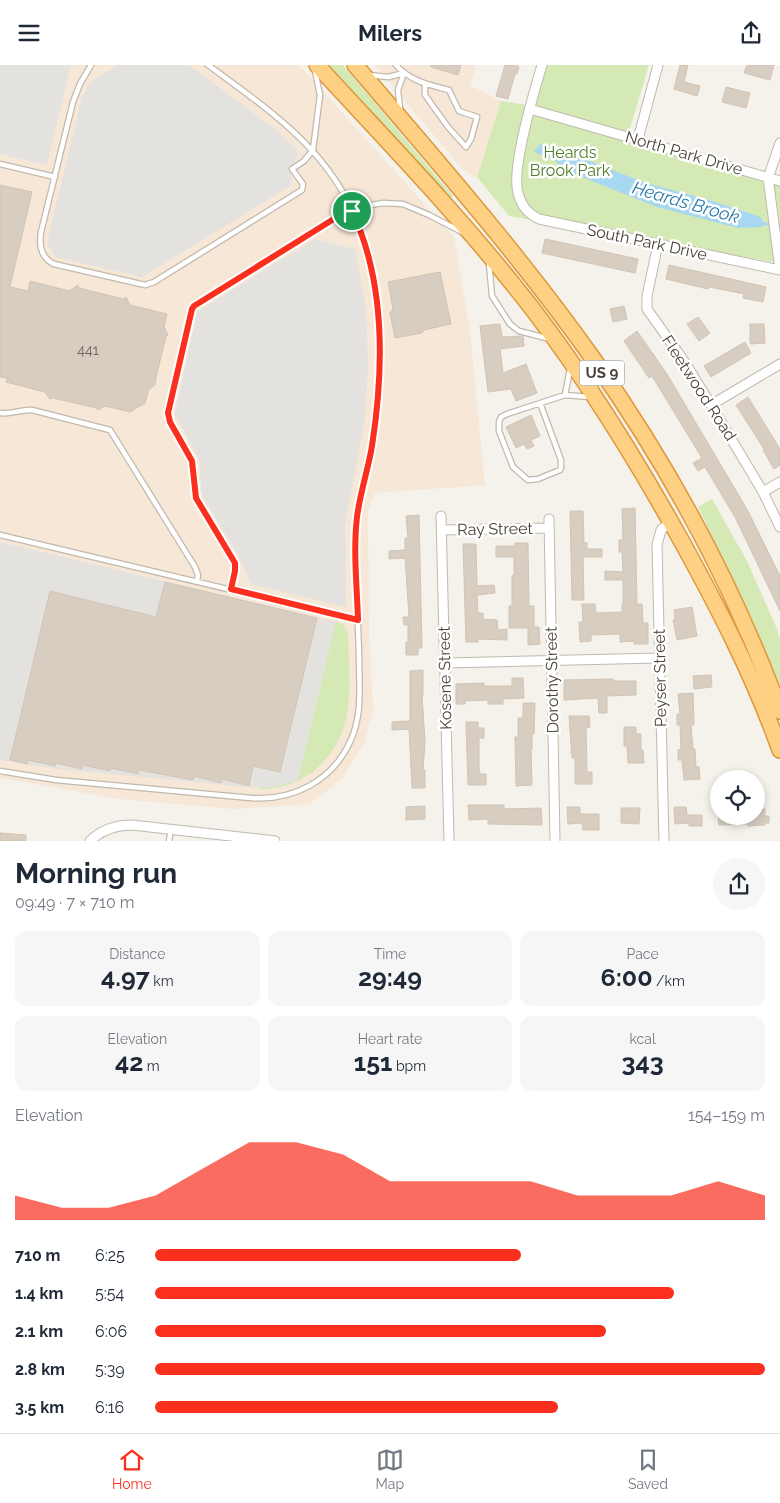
<!DOCTYPE html>
<meta charset="utf-8">
<style>
:root{--surface:#fff;--page:#f6f6f7;--text:#1f2937;--muted:#747a83;--line:#e0e1e3;--accent:#fa2f1d}
body{margin:0;font-family:Raleway,sans-serif;background:var(--page);color:var(--text);height:100vh;display:flex;flex-direction:column;font-size:19px;white-space:nowrap}
*{box-sizing:border-box;margin:0}
p{font-size:16px;color:var(--muted)}
.icon{flex:none;width:28px;height:28px;fill:none;stroke:currentColor;stroke-width:2;stroke-linecap:round;stroke-linejoin:round}
.map{position:relative;height:776px;overflow:hidden}
.side{display:flex;flex-direction:column;background:var(--surface);flex:1}
.side>*{flex:none}
.fabs{position:absolute;left:710px;top:705px;display:grid;gap:10px}
.fabs a{display:grid;place-items:center;width:55px;height:55px;border-radius:50%;background:var(--surface);box-shadow:0 2px 8px #0003;font-size:25px}
.pin{position:absolute;display:grid;place-items:center;width:42px;height:42px;color:#fff;margin:-21px;border:2px solid #fff;border-radius:50%;box-shadow:0 1px 5px #0007}
.round{display:grid;place-items:center;flex:none;width:52px;height:52px;border-radius:26px;background:var(--page)}
.headline{display:flex;align-items:center;justify-content:space-between;height:85px;padding:0 15px}
h1{font-size:28px;font-weight:700;line-height:38px}
.stats{display:grid;grid-template-columns:repeat(3,1fr);gap:8px;height:85px;padding:5px 15px}
.stats div{display:grid;align-content:center;border-radius:12px;background:var(--page);text-align:center}
.stats b{font-size:25px;font-weight:700}
.stats small{font-size:14px;font-weight:400}
.stats p{font-size:14px}
.chart{height:140px;padding:10px 15px}
.chart p{display:flex;justify-content:space-between}
.chart svg{width:100%;height:90px;margin-top:5px;fill:var(--accent);opacity:.7}
ul{padding:0 15px;list-style:none;font-size:16px}
li{display:grid;grid-template-columns:80px 60px 1fr;align-items:center;height:38px}
li i{height:12px;border-radius:6px;background:var(--accent)}
header{display:flex;justify-content:space-between;align-items:center;height:65px;padding:0 15px;background:var(--surface);font-size:22px;font-weight:700}
.menu{display:flex;justify-content:space-around;align-items:center;height:70px;border-top:1px solid var(--line);background:var(--surface);font-size:14px;color:var(--muted)}
.menu a{display:grid;justify-items:center;gap:2px}
.menu .on{color:var(--accent)}
.map>svg:first-child{display:block}
</style>
<header><svg class="icon" aria-label="menu" viewBox="0 0 24 24"><path d="M4 6h16M4 12h16M4 18h16"/></svg>Milers<svg class="icon" aria-label="share" viewBox="0 0 24 24"><path d="M12 15V3M7 8l5-5 5 5M5 13v7h14v-7"/></svg></header>
<div class="map">
<svg width="780" height="776" viewBox="0 0 780 776">
<rect width="100%" height="100%" fill="#f5f1eb"/>
<path fill="#f6e7d7" d="M0,0H299L454,172L470,266L485,420L375,428L368,446L369,567L373,646L364,678L342,714L309,739L234,744L120,734L0,713Z
M375,0H476L470,21L501,36L477,112L464,106Z"/>
<path fill="#d5e9b4" d="M328,0H343L453,131L449,134L387,64Z
M547,0H649L629,67L780,112V198L509,151L477,112L501,36L534,41Z
M712,434L747,496L777,564L780,574V621L752,553L698,442Z
M329,555L343,559L348,567C349,620 359,671 311,708C297,718 278,725 260,724L259,722Z"/>
<path fill="#e4e2df" d="M0,0H71L47,100L0,89Z
M118,0H189L271,61L298,86L290,121L142,212L55,192L47,178L82,33L89,18Z
M315,174L355,184L366,243L368,299L365,353L345,459L346,542L251,519L238,490L202,430L199,394L175,349L197,247Z
M0,477L336,557L298,715L274,722H247L57,704L0,695Z"/>
<path fill="#a8d8f1" d="M540,79L572,89L643,117L709,135L758,151L762,154L763,162L738,163L657,142L562,104L555,95L534,87Z"/>
<g fill="none" stroke-linecap="round" stroke-linejoin="round">
<path stroke="#a8d8f1" stroke-width="3" d="M759,158L780,161"/>
</g>
<path fill="#d7cdc0" stroke="#d2c4b3" d="M431,0H461L458,10L431,2Z
M505,0H517L519,2L517,9H515L508,34L496,31Z
M680,0H688L684,17L700,21L697,31L674,24Z
M747,0H774L770,15L744,8Z
M726,22L750,28L746,43L722,37Z
M0,120L32,127L10,222L28,226L30,216L69,226L78,220L79,223L123,234L126,232L130,240L167,249L164,262L168,270L166,271L155,317L156,319L149,324L145,338L130,347L105,341L98,345L96,343L53,333L50,334L45,327L6,317L7,313L0,312Z
M545,174L638,194L635,208L542,188Z
M669,200L766,222L763,237L743,233L744,229L709,222L708,224L666,214Z
M440,207L451,259L424,265L422,268L395,273L390,248L393,244L388,217Z
M624,241L627,254L613,257L610,244Z
M698,252L710,268L699,276L687,259Z
M500,259L502,272L523,271L524,281L500,284L503,308L526,299L537,328L516,336L511,324L488,327L480,261Z
M750,259H764L765,278L750,279Z
M637,266L667,309L748,446L780,511V546L735,452L705,402L698,406L693,398L702,393L652,311L649,313L624,276Z
M745,277L751,288L711,312L704,301Z
M748,332L780,384V400L774,404L763,385L764,384L736,340Z
M531,350L540,371L531,375L534,381L527,384L524,379L516,383L506,362Z
M635,443L637,539H642L643,558H648V579H634V576L620,577V569L591,570V576L580,577L579,557H583L582,539H595L596,548L622,547V539H623V515H605V506L623,507L622,487H619V475H623L622,444Z
M570,446H583L584,478H587V484H602V492H583L584,535H572Z
M419,450L422,583H418V590H406V577H408V560H404L403,552H409L405,493L389,494V486L405,485V473H408L406,451Z
M515,478H528L529,541H534V562H539L540,579L528,580V563H509V541H512V511L514,510V492H496V481H515Z
M463,479H476L477,521L494,520L495,528L477,530L478,548H483V554L497,555L498,565L507,564V575L478,574V577H466Z
M165,517L317,553L280,707L253,701L249,721L222,714L221,718L194,711L193,715L139,705L138,709L111,703L110,706L83,700L82,704L56,698L55,701L28,695L27,699L10,695L50,526L156,552Z
M692,542L697,571L677,575L673,555H675L674,545Z
M423,605V630H422L425,676L423,706L425,705V723H412L409,664L392,665V657L410,656V606Z
M711,610L712,622L694,624L693,611Z
M512,613H523L524,633L503,634V639H488V635L465,636V639H456V619L484,618V621H512Z
M613,614V616H636V630L607,631V648H599L598,633L564,635V615Z
M693,628L694,660H691L693,684H695L696,702H699L700,714L684,715L682,695H678V685L681,684L680,660H677V649H680L678,629Z
M523,638H535L534,669H532V684H531L532,720L516,721L515,672H518V653H523Z
M569,651H589L590,662L586,663L587,707H592V719H575V693H572Z
M466,657H478V663H484V673H479V703L480,709H486V720H468Z
M624,662H636V669H641V685H643L644,698H628L627,681H624Z
M468,740H504V744L541,743L542,760L488,759V754L469,755Z
M425,741V754L406,755V742Z
M567,742H580V749H599V765H583L582,758L568,759Z
M674,742H686L687,750H702V761H689V758L675,759Z
M621,743H640L639,759L621,758Z
M756,744H765V751H769V758H765V760L748,761V759L719,760L718,751H756Z
M0,768L26,770V776H0Z"/>
<g fill="none" stroke-linecap="round" stroke-linejoin="round">
<defs>
<path id="service" d="M91,0L80,19L73,37L41,167C39,180 41,193 54,199L145,220L154,217L302,125L303,119L292,104L304,96L313,85L320,30L315,6
M396,0C410,16 429,20 449,25L459,46L477,52L471,74L466,82L448,62L425,30V19
M369,10L388,12L404,8L398,25L400,44
M0,99L55,112
M489,198L492,231L510,259L519,266L550,274
M565,330L570,304
M540,338L561,395V403L560,405L538,414L528,415L513,402L499,366V357L501,352L507,349L565,330L590,332
M0,348C11,350 21,344 32,345L110,365L195,502L198,510L197,516
M0,470L358,555
M231,524L235,506V498L196,433L192,396L168,350V344L192,243L337,152L365,141L383,138L403,139L429,150L462,167
M0,706L56,715L251,733C293,736 332,716 350,677C363,650 359,620 359,591C358,550 355,509 356,469C357,439 367,412 372,383C384,309 385,230 358,159C330,85 269,45 208,0
M169,776L171,764"/>
<path id="minor" d="M542,0C534,27 511,103 518,128C521,140 528,149 539,154L780,205
M530,44L780,116
M638,74L658,0
M780,78L768,113L780,204
M658,179L647,231V244L684,296L711,340L763,427L780,462
M711,340L780,299
M763,427L780,417
M441,451L449,776
M549,454L555,776
M442,465L549,463
M445,598L659,593
M90,776C102,764 116,760 132,760L275,776
M664,776L657,480L661,465L671,456"/>
<path id="trunk" d="M317,0C383,72 451,142 512,218C577,298 632,387 682,477C719,544 754,612 780,685
M355,0C437,96 521,192 594,295C670,403 734,522 780,646"/>
</defs>
<use href="#service" stroke="#c1b9ad" stroke-width="7"/>
<use href="#minor" stroke="#c1b9ad" stroke-width="11"/>
<use href="#trunk" stroke="#de983c" stroke-width="18"/>
<use href="#service" stroke="#fff" stroke-width="4.5"/>
<use href="#minor" stroke="#fff" stroke-width="9"/>
<use href="#trunk" stroke="#fed084" stroke-width="15"/>
</g>
<g fill="none" stroke-linecap="round" stroke-linejoin="round">
<defs>
<path id="route" d="M352,146C386,218 384,304 372,381C368,405 360,428 357,452C353,486 357,521 358,555L231,524L235,506V498L196,433L192,396L170,357L168,348L192,244L194,241L337,152Z"/>
</defs>
<use href="#route" stroke="#fff" stroke-width="10"/>
<use href="#route" stroke="#fa2f1d" stroke-width="6"/>
</g>
<g text-anchor="middle" dominant-baseline="central" stroke-width="5" stroke-linejoin="round" paint-order="stroke">
<g font-size="14" fill="#6d655a">
<text x="88" y="285">441</text>
</g>
<rect fill="#fff" stroke="#807b74" stroke-width="1" x="579.5" y="295.5" width="45" height="25" rx="4"/>
<g font-size="15" font-weight="bold" fill="#4a4238">
<text x="602" y="308">US 9</text>
</g>
<g font-size="16" fill="#4f7d2a" stroke="#fff">
<text x="570" y="87">Heards<tspan x="570" dy="18">Brook Park</tspan></text>
</g>
<g font-size="16" fill="#4a4238" stroke="#fff">
<text transform="translate(684 88) rotate(16)">North Park Drive</text>
<text transform="translate(647 177) rotate(12)">South Park Drive</text>
<text transform="translate(699 323) rotate(57)">Fleetwood Road</text>
<text transform="translate(495 464) rotate(-1)">Ray Street</text>
<text transform="translate(445 613) rotate(-91)">Kosene Street</text>
<text transform="translate(660 613) rotate(-91)">Peyser Street</text>
<text transform="translate(552 615) rotate(-91)">Dorothy Street</text>
</g>
<g font-size="18" font-style="italic" fill="#2d7ba6" stroke="#fff">
<text transform="translate(686 137) rotate(16)">Heards Brook</text>
</g>
</g>
</svg>
<div class="fabs">
<a><svg class="icon" aria-label="locate" viewBox="0 0 24 24"><circle cx="12" cy="12" r="6"/><path d="M12 2v4M12 18v4M2 12h4M18 12h4"/></svg></a>
</div>
<div class="pin" style="left:352px;top:146px;background:#1e9e55"><svg class="icon" aria-label="arrive" viewBox="0 0 24 24"><path d="M6 21V4h12l-3 4 3 4H6"/></svg></div>
</div>
<section class="side">
<div class="headline"><div><h1>Morning run</h1><p>09:49 · 7 × 710 m</p></div><a class="round"><svg class="icon" aria-label="share" viewBox="0 0 24 24"><path d="M12 15V3M7 8l5-5 5 5M5 13v7h14v-7"/></svg></a></div>
<div class="stats">
<div><p>Distance</p><b>4.97<small> km</small></b></div>
<div><p>Time</p><b>29:49</b></div>
<div><p>Pace</p><b>6:00<small> /km</small></b></div>
</div>
<div class="stats">
<div><p>Elevation</p><b>42<small> m</small></b></div>
<div><p>Heart rate</p><b>151<small> bpm</small></b></div>
<div><p>kcal</p><b>343</b></div>
</div>
<div class="chart"><p><span>Elevation</span>154–159 m</p>
<svg viewBox="0 0 160 44" preserveAspectRatio="none"><path d="M0 44V32L10 38L20 38L30 32L40 19L50 6L60 6L70 12L80 25L90 25L100 25L110 25L120 32L130 32L140 32L150 25L160 32V44z"/></svg>
</div>
<ul>
<li><b>710 m</b>6:25<i style="width:60%"></i></li>
<li><b>1.4 km</b>5:54<i style="width:85%"></i></li>
<li><b>2.1 km</b>6:06<i style="width:74%"></i></li>
<li><b>2.8 km</b>5:39<i style="width:100%"></i></li>
<li><b>3.5 km</b>6:16<i style="width:66%"></i></li>
</ul>
</section>
<nav class="menu">
<a class="on"><svg class="icon" aria-label="home" viewBox="0 0 24 24"><path d="M3 11l9-7 9 7M6 9v11h12V9"/></svg>Home</a>
<a><svg class="icon" aria-label="map" viewBox="0 0 24 24"><path d="M3 6l6-2 6 2 6-2v14l-6 2-6-2-6 2zM9 4v14M15 6v14"/></svg>Map</a>
<a><svg class="icon" aria-label="saved" viewBox="0 0 24 24"><path d="M7 4h10v16l-5-4-5 4z"/></svg>Saved</a>
</nav>
